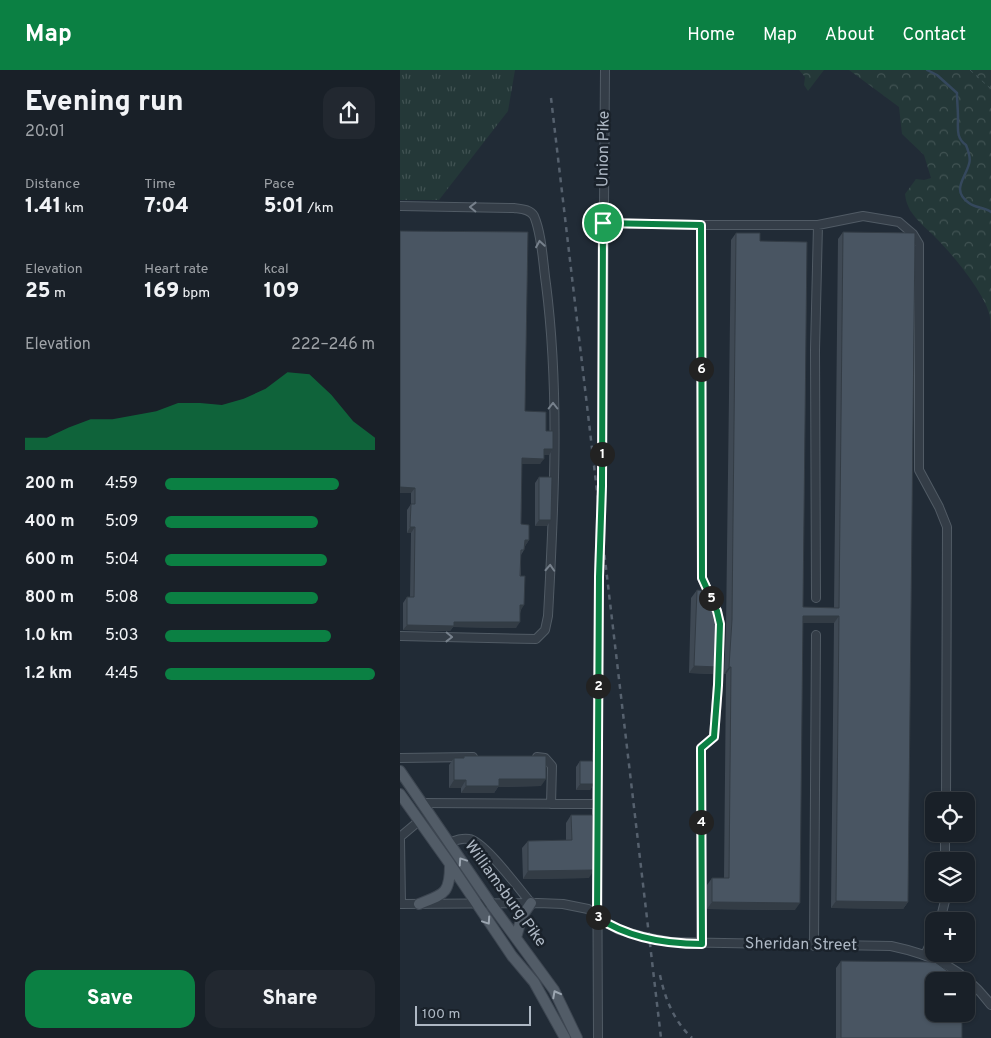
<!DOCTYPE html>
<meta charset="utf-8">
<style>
:root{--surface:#192028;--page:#222830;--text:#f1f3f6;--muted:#9fa3a8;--line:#373e45;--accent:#0b8043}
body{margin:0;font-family:Overpass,sans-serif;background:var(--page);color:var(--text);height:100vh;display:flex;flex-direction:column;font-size:19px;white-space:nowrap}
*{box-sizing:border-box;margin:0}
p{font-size:16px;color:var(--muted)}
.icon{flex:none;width:28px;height:28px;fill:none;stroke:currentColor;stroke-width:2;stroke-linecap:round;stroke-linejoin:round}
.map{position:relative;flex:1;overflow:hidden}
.details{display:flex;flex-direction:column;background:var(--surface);width:400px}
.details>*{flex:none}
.tools{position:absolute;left:525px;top:722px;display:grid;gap:10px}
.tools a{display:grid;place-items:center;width:50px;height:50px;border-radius:10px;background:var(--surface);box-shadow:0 1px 4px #0004,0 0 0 1px var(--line);font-size:25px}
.scale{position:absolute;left:15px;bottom:12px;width:116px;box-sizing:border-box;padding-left:5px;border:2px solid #aeb8c4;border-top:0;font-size:14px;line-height:18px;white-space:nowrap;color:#aeb8c4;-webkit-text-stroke:4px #1a222b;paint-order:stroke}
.pin{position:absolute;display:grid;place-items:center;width:42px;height:42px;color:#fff;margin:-21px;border:2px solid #fff;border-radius:50%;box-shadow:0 1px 5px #0007}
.km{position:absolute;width:25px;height:25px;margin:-12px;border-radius:50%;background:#222;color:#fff;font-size:14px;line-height:25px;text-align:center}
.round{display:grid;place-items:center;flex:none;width:52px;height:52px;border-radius:15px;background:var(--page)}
.head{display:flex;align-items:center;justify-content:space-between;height:85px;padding:0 25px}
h1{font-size:28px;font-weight:800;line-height:38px}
.figures{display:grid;grid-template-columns:repeat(3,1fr);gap:8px;height:85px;padding:5px 25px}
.figures div{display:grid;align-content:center}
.figures b{font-size:21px;font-weight:800}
.figures small{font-size:14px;font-weight:400}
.figures p{font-size:14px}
.chart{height:140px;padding:10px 25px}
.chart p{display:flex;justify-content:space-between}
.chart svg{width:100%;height:90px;margin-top:5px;fill:var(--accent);opacity:.7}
.button{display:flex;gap:10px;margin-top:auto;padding:10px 25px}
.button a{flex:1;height:58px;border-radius:15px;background:var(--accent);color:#fff;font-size:20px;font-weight:800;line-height:58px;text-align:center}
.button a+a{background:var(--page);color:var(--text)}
ul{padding:0 25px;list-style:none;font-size:16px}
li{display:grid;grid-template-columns:80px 60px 1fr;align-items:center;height:38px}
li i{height:12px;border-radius:6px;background:var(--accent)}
header{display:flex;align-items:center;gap:30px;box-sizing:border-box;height:70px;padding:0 25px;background:var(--accent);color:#fff}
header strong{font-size:24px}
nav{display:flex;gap:28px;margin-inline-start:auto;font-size:18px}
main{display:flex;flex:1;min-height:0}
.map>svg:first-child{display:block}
</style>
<header>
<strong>Map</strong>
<nav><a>Home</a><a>Map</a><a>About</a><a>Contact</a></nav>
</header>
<main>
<section class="details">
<div class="head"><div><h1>Evening run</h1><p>20:01</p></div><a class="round"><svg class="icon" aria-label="share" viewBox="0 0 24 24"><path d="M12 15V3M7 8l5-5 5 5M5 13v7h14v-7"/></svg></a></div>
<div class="figures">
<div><p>Distance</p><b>1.41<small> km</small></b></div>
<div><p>Time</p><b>7:04</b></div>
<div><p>Pace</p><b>5:01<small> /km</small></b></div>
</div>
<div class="figures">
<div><p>Elevation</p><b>25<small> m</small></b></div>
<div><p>Heart rate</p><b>169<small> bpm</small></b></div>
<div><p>kcal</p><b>109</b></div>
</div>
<div class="chart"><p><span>Elevation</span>222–246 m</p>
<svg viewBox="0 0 160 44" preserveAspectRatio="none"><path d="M0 44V38L10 38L20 33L30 29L40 29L50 27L60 25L70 21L80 21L90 22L100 19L110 14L120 6L130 7L140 17L150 30L160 38V44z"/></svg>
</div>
<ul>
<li><b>200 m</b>4:59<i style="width:83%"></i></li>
<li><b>400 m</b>5:09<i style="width:73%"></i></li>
<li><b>600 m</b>5:04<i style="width:77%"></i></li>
<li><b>800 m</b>5:08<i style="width:73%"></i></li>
<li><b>1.0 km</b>5:03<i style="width:79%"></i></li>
<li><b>1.2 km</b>4:45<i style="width:100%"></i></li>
</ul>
<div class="button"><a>Save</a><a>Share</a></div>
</section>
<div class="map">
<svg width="591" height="968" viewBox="0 0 591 968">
<defs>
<pattern id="grass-tufts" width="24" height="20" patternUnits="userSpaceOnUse" patternTransform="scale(1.25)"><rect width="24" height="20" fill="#243838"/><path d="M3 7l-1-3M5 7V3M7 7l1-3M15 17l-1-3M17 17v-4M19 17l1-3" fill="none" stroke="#415353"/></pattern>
<pattern id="forest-crowns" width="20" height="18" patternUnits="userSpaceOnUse" patternTransform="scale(1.25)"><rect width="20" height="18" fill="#243838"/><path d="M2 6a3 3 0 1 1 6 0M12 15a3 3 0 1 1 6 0" fill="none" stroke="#415353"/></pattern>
</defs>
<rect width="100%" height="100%" fill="#212b36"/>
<path fill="url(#grass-tufts)" d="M0,0H115L108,41L39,130H0Z"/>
<path fill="url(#forest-crowns)" d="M399,0H424L408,21L404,15L405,7Z
M449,0H591V263C590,256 591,249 589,243C583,222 554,186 538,170C524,155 507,145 505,124L516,109L524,110L531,108L524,85L502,64L499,37Z"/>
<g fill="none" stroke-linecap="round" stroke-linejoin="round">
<path stroke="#35485d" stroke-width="2.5" d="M527,0L537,5L557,23C557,31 558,40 558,48C558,59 556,68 566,75C568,80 571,89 569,94C565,109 551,120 569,133C575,138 584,137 591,142"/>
<defs>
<path id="minor" d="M0,136L114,138C121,139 130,139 134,146C142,164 143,194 146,214C160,324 154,436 148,546L145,560L136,569L0,566
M203,153L301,155
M416,528L415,280L418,155
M137,687L145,688L152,696L151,734
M0,688L73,687
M23,733L197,734
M0,767L19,751
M0,770L1,834
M50,773C55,770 63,768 69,769C84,771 119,819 131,833
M545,791V764
M0,834L138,833L163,834L188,839L205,852L219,860L249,868L271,872L491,876C534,885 564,899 591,935
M540,851L545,831V824
M301,874V678L314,667L318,615L320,554L317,541L302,508L301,155H418L463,146L499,152L513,164L519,174V400L539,437L547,457L546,731
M414,876L416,565
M525,885L534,865
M198,968L197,734L199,507L202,416L205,0"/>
<path id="major" d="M0,701L91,834L154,920L177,968
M0,724L50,794L112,886L134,912L165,968
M19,834C44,824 50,824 50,795
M116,868L122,846L131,833"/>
</defs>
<use href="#minor" stroke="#515b65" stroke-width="10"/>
<use href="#major" stroke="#3d4651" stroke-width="12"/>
<path stroke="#405355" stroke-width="1" stroke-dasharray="4 4" stroke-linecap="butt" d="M570,0L591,19"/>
<use href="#minor" stroke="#343d47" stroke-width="8"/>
<use href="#major" stroke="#525c67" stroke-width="10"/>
<path stroke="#56616e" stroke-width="2.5" stroke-dasharray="5 5" stroke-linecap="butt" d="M151,28L261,968
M260,905C265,929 274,951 292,968"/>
</g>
<path fill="#3f4954" d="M443,162L508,832L503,839L431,838L434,553H403L395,840L307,839V815L312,808H324L326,604H324L326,558L331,170L336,163L403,537L434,538L438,169Z
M125,341L146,361L153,379L149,385H144L140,394H122L121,454L129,470L125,476L124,480L121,485V540L116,558L53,557L50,561L3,560V533L7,527H10L11,463H7V440L11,434V423H0Z
M139,407L147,456H135V413Z
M297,520L314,550L313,604L289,603L291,528Z
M64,686L141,716L98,717L94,723H61V718H49V695L54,688H63Z
M180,691L194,714L190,720H176V697Z
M171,745L189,808L123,809L122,778L128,771L166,770V753Z
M441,891L561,968H436V898Z"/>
<path fill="#333c45" d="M144,379H153L149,385H140Z
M122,388L144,389L140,394H118Z
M0,417L15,418L11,423H0Z
M139,450H151L147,456H135Z
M10,457H15L11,463H7Z
M125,470H129L125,476H121Z
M120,535H124L121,540H116Z
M403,546H439L434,553H398Z
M54,552H120L116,558L53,557L50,561L3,560L7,555Z
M294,596L318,597L313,604L289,603Z
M329,597H331L326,604H324Z
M99,709H146L141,716L98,717L94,723H61L66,716Z
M54,710H66L61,718H49Z
M180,714H194L190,720H176Z
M194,800L189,808L123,809L128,801Z
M436,831L508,832L503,839L431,838Z
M312,832L400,833L395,840L307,839Z"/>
<path fill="#495562" stroke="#333c45" d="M0,161L128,162L125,341L146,342V361H153V379H144V389L122,388L121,454L129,455V470H125L124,480H121L120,506H125L124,535H120V552H54V556L7,555V527H14L15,457H10L11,434H15V418L0,417Z
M443,162L515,163L508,832L436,831L439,546H403L400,833L312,832V808H329L331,597H329L332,550L336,163H360V171L407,172L403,537L439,538Z
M139,407H152L151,450H139Z
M297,520L310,521L314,529V550H319L318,597L294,596Z
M64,686H146V709H99V716H66V710H54V688H64Z
M180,691H194V714H180Z
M171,745H193L194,800L128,801V771L172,770Z
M441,891L535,892L561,911H534V944H562V968H441Z"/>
<defs><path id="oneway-chevron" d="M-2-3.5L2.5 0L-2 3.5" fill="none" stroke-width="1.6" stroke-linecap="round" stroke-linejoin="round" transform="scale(1.25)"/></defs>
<g stroke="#77818c">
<use href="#oneway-chevron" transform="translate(73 137) rotate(-179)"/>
<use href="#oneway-chevron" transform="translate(140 174) rotate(-99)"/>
<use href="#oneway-chevron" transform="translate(153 336) rotate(-90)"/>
<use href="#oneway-chevron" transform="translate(150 498) rotate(-87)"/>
<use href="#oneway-chevron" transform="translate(49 567) rotate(1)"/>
</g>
<g stroke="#9ca6b1">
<use href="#oneway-chevron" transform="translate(62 791) rotate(-124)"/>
<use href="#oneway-chevron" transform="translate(87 851) rotate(56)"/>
<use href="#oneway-chevron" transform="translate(156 924) rotate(-118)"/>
</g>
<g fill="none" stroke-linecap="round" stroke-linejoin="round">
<defs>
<path id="route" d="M203,153L301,155L302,508L317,541L320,554L318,615L314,667L301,678L302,874C265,874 228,868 197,847L199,507L202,416Z"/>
</defs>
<use href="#route" stroke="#fff" stroke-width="10"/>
<use href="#route" stroke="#0b8043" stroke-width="6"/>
</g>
<g text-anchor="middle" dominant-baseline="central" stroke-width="5" stroke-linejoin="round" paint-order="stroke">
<g font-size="16" fill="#aeb8c4" stroke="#1a222b">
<text transform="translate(204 79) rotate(-89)">Union Pike</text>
<text transform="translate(105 824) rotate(54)">Williamsburg Pike</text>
<text transform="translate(401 875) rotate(1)">Sheridan Street</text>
</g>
</g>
</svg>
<div class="tools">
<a><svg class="icon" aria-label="locate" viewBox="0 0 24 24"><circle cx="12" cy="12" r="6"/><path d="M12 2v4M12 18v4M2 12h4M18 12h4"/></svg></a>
<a><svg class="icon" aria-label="layers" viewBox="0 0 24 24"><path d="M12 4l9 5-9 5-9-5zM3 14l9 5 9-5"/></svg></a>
<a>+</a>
<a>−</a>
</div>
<div class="scale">100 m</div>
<div class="pin" style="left:203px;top:153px;background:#1e9e55"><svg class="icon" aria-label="arrive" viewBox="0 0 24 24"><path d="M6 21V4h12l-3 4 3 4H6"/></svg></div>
<b class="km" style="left:202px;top:384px">1</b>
<b class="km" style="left:198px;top:616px">2</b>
<b class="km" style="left:198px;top:847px">3</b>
<b class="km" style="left:301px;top:752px">4</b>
<b class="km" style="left:311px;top:528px">5</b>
<b class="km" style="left:301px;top:299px">6</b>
</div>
</main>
